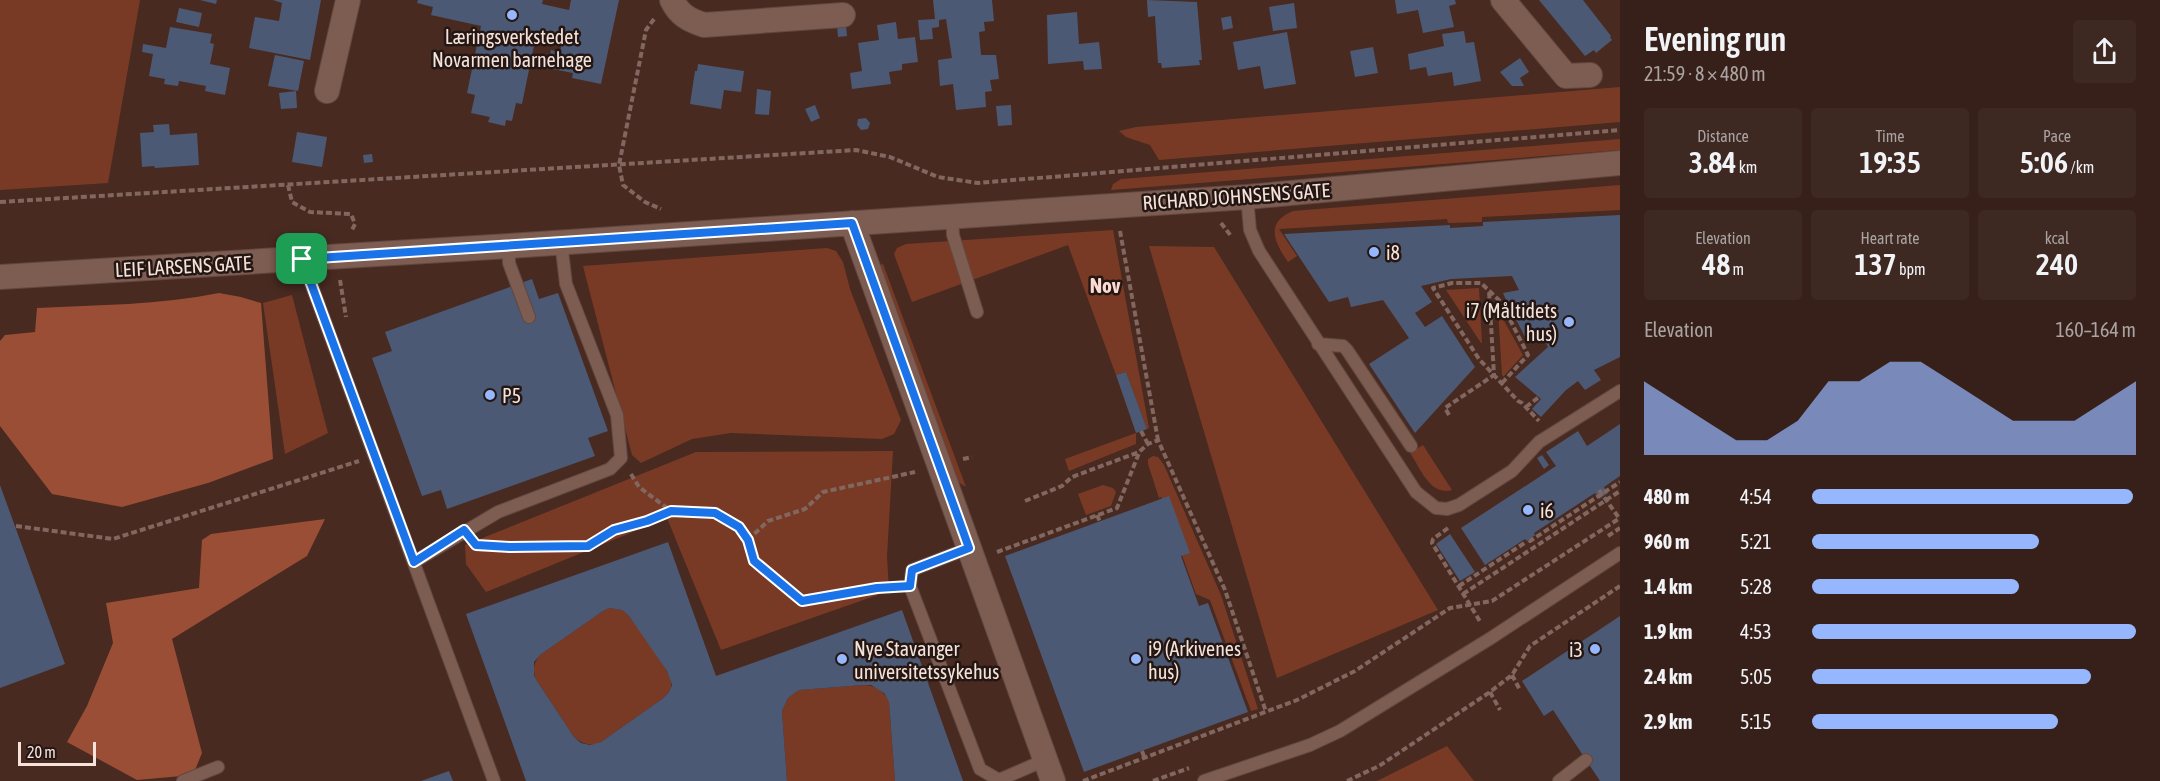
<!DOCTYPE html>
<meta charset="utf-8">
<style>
:root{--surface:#362019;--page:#3d2822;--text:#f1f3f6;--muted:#aaa3a2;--accent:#96b6fd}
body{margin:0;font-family:"Asap Condensed",sans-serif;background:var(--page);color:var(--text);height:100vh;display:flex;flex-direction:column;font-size:22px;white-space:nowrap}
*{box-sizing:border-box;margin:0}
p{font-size:20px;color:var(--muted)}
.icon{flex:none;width:33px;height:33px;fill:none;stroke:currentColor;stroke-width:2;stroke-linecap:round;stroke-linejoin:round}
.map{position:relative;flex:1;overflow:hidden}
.details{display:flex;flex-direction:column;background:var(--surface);width:540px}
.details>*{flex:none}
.scale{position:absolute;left:18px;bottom:15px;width:78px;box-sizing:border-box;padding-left:6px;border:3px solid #f5e2db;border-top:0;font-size:16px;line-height:21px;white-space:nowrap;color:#f5e2db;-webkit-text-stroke:4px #241713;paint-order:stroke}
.pin{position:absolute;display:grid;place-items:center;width:51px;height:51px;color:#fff;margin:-26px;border-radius:12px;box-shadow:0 3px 9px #0006}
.round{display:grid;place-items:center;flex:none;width:63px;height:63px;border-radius:6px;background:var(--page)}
.overview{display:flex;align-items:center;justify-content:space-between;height:102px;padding:0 24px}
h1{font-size:33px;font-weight:600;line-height:45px}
.figures{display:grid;grid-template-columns:repeat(3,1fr);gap:9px;height:102px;padding:6px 24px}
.figures div{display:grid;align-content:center;border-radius:6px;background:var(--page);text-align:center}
.figures b{font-size:30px;font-weight:600}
.figures small{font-size:16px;font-weight:400}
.figures p{font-size:16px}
.chart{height:168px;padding:12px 24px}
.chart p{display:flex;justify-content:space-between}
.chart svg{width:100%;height:108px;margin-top:6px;fill:var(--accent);opacity:.7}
ul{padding:0 24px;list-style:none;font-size:20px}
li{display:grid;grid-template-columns:96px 72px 1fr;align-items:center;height:45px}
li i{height:15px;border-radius:8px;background:var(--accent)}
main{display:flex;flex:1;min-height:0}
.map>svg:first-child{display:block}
</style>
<main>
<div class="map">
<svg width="1620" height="781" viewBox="0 0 1620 781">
<rect width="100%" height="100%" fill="#482a21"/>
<path fill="#793a25" d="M0,0H140L108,183L0,190Z
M1620,87V122L1159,160L1150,145L1126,137L1119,131L1136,127Z
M1620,139V150L1111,190L1113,184L1121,179Z
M1620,185V210L1482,217V222L1448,223L1447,219L1279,229L1297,256L1288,262C1275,243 1264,223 1293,211Z
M1113,230L1149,428L1147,429L1126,372L1116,375L1068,245L912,302L894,254L897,248L906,244Z
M1149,246L1214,247L1438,610L1277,678Z
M827,248L836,251L843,262L850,289L901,420L894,434L882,439L731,433L692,439L641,463L632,455L583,266Z
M883,264L966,487L958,482L878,266Z
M1479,288L1482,343H1481L1446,290Z
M292,295L328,433L285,454L263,303Z
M1498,310L1523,355L1503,377L1502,375Z
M1136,433V444L1069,471L1065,459Z
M1423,445L1452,490C1430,496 1421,469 1410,453Z
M893,451L887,557L889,591L721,650L667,518L486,592L466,564L465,545L696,452Z
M1153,456L1158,457L1164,465L1221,595L1258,709L1251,711L1210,600L1196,594L1161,497L1159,498L1148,464V459Z
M1103,485L1113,488L1116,492L1111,506L1086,515L1078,494Z
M609,608L622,610L629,616C639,630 670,668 671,683C672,690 667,694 662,699L601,742C591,747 583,744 574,737L537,681C532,671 533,664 540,655L603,611Z
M864,685C877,686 883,690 889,702L895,781H787L782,711L788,698L799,690Z
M1447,746L1474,781H1377Z"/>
<path fill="#9a4e35" d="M219,293L241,297L261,303L273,459L208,483L122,507L52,494L0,426V341L5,335L35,332L37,308C98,305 159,305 219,293Z
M325,519L307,556L172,639L202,753L193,775L137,780L67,742L87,706L113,643L106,603L199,588L202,540L211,534Z"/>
<path fill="#4c5974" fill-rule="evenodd" d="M200,0H217L216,4Z
M273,0H321L310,60L249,48L255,17L279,21L282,3Z
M418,0H543L542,4L569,10L571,0H619L601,84L572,78L573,73L547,68L551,50L560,52L563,37L537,31L522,104L516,103L512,121L506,120L505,126L488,122L490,117L471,113L475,95L467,93L481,26L431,15L433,7L417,3Z
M933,0H992L994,21L984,22L985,31L979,32L981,55H996L999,79L990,80L992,91L985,92L986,107L956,110L953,84L940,86L938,60L952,58L946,19L939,20V27L932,28L933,39L920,40L918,20L935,19Z
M1147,0L1197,2L1202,60H1199L1200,65L1162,68L1161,63H1158L1155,16L1148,17Z
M1395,0H1455L1456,4L1449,6L1454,27L1423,33L1418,10L1397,14Z
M1539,0H1583L1611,36L1610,37L1612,40L1596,53L1594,50L1585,56Z
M1294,3L1297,28L1273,31L1269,7Z
M179,8L202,13L199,27L176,22Z
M1077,12L1079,44L1099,42L1102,69L1084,70L1083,61L1048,64L1047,15Z
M1231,16L1233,28L1223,30L1221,18Z
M896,22L898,39L915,37L918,62L902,64V70L889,72L891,84L852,89L850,73L862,71L858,43L879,40L877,25Z
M837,25H846L847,36L838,37Z
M170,27L212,34L210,43L214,44L210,64L230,68L225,95L205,91L206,86L179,81L178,86L164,84L165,79L149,76L153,54L142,52L143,44L166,48Z
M1464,31L1466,43L1474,42L1481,81L1454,86L1452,72L1428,76L1426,67L1410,70L1408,54L1444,46L1442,34Z
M1287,32L1296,84L1264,89L1260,66L1238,70L1233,42Z
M1373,47L1378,73L1355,77L1350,51Z
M275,55L304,61L298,91L268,86Z
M1520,58L1529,72L1520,78L1524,86H1512L1500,72Z
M698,64L744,71L741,92L724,90L721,109L690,104L695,71H697Z
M757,89L771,91L769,115L755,114Z
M296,91L297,108L281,109L279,93Z
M815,105L820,118L811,122L805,109Z
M1011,105L1012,125L998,126L996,106Z
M866,118L870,123L868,129L861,130L857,125L858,119Z
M169,124L170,135L197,133L199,165L155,168L154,166L142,167L140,133L154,132L153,125Z
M297,132L327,137L322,167L292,162Z
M372,154L373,162L364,163L363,155Z
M1620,215V357L1594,370L1601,380L1585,390L1578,381L1566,390L1541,417L1532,409L1541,399L1515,377L1548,347L1541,333L1527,341L1506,300L1503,293L1519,290L1512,276L1451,279L1421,286L1432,302L1415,313L1425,327L1442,316L1475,367L1415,433L1369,364L1409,338L1383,300L1351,307L1348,297L1329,302L1284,234L1450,225V228L1483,226V222Z
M532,279L539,299L558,293L608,431L588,438L595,456L447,509L441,490L422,496L372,358L392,351L385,332Z
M1126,372L1147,429L1136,433L1116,375Z
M1620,424V476L1604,487L1608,493L1599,499L1595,493L1534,533L1535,535L1527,541L1525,539L1485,565L1461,528L1556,466L1546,452L1578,431L1587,446Z
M1542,455L1549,465L1544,469L1537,458Z
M0,485L65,664L0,688Z
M1169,496L1190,553L1181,556L1199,606L1208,603L1248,712L1084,772L1005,556Z
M1450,534L1475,572L1460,581L1436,544Z
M668,542L716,676L902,610L963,781H895L889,702L884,693L871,685H864L799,690L788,698L782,711L787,781H526L466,614ZM609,608L622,610L629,616L667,671L672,685L669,692L662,699L601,742L590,745L581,743L574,737L537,681L534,675V662L540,655L603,611Z
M1620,616V781H1600L1553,710L1544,716L1522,681Z
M449,771L453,781H421Z"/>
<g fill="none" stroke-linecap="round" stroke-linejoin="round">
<defs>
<path id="service" d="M1247,197L1250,230L1259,251L1416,492L1436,508L1447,509L1459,505L1512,471L1539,442L1620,391
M952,215L953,235L977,312
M509,246V263L529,317
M302,259L494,781
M1318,344L1343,346L1347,350L1411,446
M969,548L912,570L910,586L980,769L999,780L1045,760
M414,562L498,512L610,469L621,458L617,415L566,284L561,242
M183,781L218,767
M1204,781L1310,745L1340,731L1491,638L1620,553
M1559,781L1586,760"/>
<path id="minor" d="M672,0C679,15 689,20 704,25L843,15
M1503,0L1566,76L1590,75
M327,91L348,0
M852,223L1053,781
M0,277L509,246L1247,197L1620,163"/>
</defs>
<use href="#service" stroke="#614840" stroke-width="14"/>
<use href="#minor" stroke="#614840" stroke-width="26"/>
<path stroke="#81675f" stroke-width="4" stroke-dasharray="6 3" stroke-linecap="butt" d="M654,19L646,30L619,165L623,185L645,202L661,209
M288,185L292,202L310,212L351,214L355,224L352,230
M0,202L856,150L890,157L938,177L978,183L1620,130
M1221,223L1231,236
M1120,231L1158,440
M340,280L346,317
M1502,383L1528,355L1501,302L1481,283H1452L1433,288L1479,359L1518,401L1522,403L1539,421
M1526,407L1539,397
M1449,415L1445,408L1494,375L1489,291
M1141,431L1148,444
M963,459L972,457
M631,474L639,487L671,511L715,513L739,527L748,540L754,561L802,601L893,587
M1599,490L1619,518
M1025,501L1062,486L1072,477L1139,452L1148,444L1158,440L1225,590L1266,712
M1097,515L1100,522
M16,526L113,539L359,461
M1448,528L1433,539L1432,543L1481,623
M1608,536L1620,528
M748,540L768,521L805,509L823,492L915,472
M1529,540L1530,541L1620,482
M480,545L588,546L613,530L647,521L671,511
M997,552L1117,508L1139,453
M1459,586L1526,542
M1463,594L1620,491
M1512,675L1520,690
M1490,692L1500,710
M1142,751L1145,759
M1083,781L1297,700L1355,671L1450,608L1492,601L1620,518
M1153,781L1189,768
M1347,781L1379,766L1490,692L1512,675L1530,646L1620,586"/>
<use href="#service" stroke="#7d5c51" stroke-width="12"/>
<use href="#minor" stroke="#7d5c51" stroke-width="24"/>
</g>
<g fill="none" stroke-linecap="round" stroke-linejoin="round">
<defs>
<path id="route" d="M852,223L969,548L912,570L910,586L877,588L802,601L754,561L748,540L739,527L715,513L671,511L647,521L614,530L588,546L510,547L476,545L464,530L414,562L302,259Z"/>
</defs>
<use href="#route" stroke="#fff" stroke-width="12"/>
<use href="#route" stroke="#1a73e8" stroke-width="8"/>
</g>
<g fill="#96b6fd" stroke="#241713" stroke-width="2">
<circle cx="512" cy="15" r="6"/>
<circle cx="1374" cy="252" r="6"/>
<circle cx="1569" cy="322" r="6"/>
<circle cx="490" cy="395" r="6"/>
<circle cx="1528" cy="510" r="6"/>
<circle cx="1595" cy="649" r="6"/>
<circle cx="842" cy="659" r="6"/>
<circle cx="1136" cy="659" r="6"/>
</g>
<g text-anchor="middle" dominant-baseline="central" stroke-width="5" stroke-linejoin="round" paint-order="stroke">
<g font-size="20" fill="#f5e2db" stroke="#241713" text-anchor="start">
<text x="512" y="36" text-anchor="middle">Læringsverkstedet<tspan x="512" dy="23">Novarmen barnehage</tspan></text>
<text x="1386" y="252">i8</text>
<text x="1557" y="310" text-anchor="end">i7 (Måltidets<tspan x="1557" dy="23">hus)</tspan></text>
<text x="502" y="395">P5</text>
<text x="1540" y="510">i6</text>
<text x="854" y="648">Nye Stavanger<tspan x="854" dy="23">universitetssykehus</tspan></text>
<text x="1148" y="648">i9 (Arkivenes<tspan x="1148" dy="23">hus)</tspan></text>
<text x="1583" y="649" text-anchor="end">i3</text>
</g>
<g font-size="20" fill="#f5e2db" stroke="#241713">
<text transform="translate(1236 196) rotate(-4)">RICHARD JOHNSENS GATE</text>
<text transform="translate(183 266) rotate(-3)">LEIF LARSENS GATE</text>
</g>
<g font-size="21" font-weight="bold" fill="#fcdcd2" stroke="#241713">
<text x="1105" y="285">Nov</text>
</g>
</g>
</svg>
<div class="scale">20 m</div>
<div class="pin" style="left:302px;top:259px;background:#1e9e55"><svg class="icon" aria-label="arrive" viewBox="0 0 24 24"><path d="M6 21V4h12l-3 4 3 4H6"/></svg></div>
</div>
<section class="details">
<div class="overview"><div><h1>Evening run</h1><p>21:59 · 8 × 480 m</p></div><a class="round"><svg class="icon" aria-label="share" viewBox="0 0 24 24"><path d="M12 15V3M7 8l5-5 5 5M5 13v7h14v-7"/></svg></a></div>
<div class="figures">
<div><p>Distance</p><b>3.84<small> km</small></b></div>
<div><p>Time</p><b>19:35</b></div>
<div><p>Pace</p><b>5:06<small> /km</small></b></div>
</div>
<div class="figures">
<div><p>Elevation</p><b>48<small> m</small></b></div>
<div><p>Heart rate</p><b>137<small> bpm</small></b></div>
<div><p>kcal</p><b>240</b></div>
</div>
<div class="chart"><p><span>Elevation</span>160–164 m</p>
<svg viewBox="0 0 160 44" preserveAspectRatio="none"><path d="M0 44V14L10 22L20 30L30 38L40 38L50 30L60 14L70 14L80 6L90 6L100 14L110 22L120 30L130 30L140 30L150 22L160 14V44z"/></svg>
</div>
<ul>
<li><b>480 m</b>4:54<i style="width:99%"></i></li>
<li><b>960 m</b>5:21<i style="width:70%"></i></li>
<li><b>1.4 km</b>5:28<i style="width:64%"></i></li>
<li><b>1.9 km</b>4:53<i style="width:100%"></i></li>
<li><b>2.4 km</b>5:05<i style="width:86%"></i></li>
<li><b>2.9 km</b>5:15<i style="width:76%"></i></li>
</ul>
</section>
</main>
